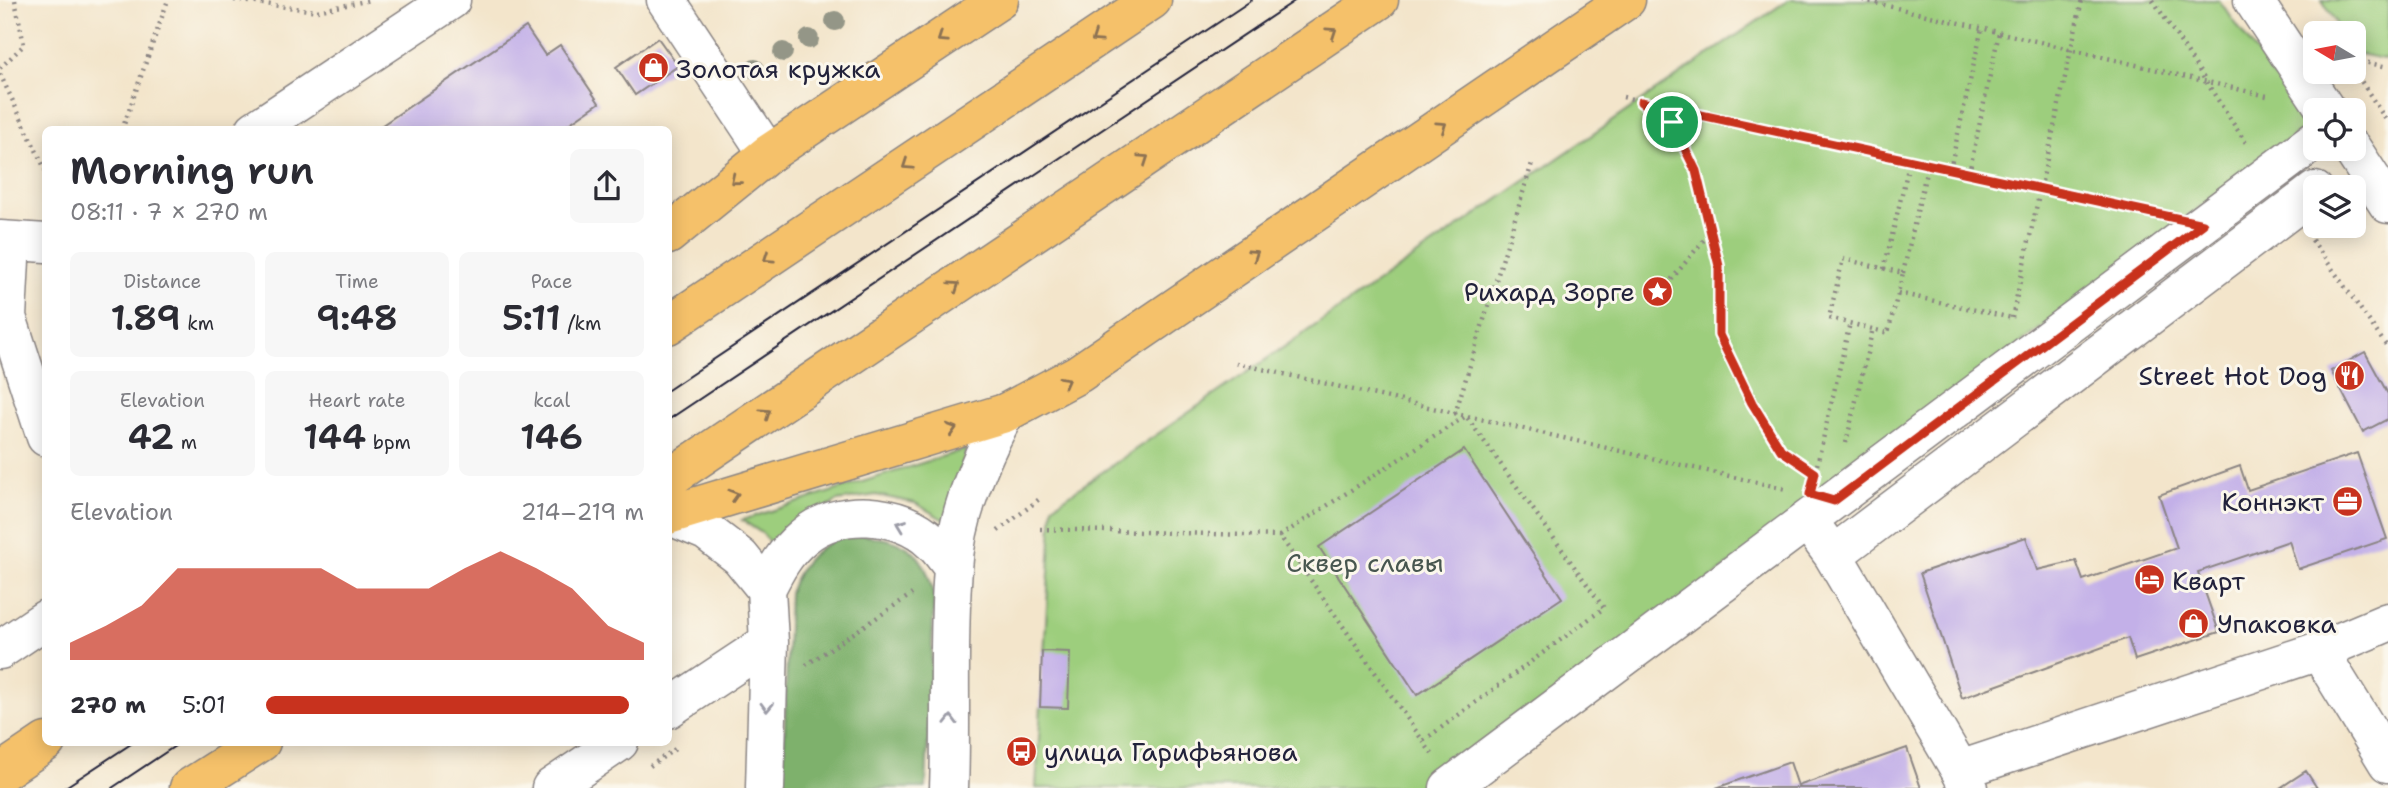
<!DOCTYPE html>
<meta charset="utf-8">
<style>
:root{--surface:#fff;--page:#f7f7f7;--text:#2b2b33;--muted:#7c7c81;--accent:#c8321e}
body{margin:0;font-family:"Shantell Sans",sans-serif;background:var(--page);color:var(--text);height:100vh;display:flex;flex-direction:column;font-size:26px;white-space:nowrap}
*{box-sizing:border-box;margin:0}
p{font-size:23px;color:var(--muted)}
.icon{flex:none;width:38px;height:38px;fill:none;stroke:currentColor;stroke-width:2;stroke-linecap:round;stroke-linejoin:round}
.map{position:relative;flex:1;overflow:hidden}
.details{position:absolute;left:42px;top:126px;width:630px;height:620px;display:flex;flex-direction:column;background:var(--surface);border-radius:10px;box-shadow:0 4px 18px #0003}
.details>*{flex:none}
.needle{width:46px;rotate:280deg}
.buttons{position:absolute;left:2303px;top:21px;display:grid;gap:14px}
.buttons a{display:grid;place-items:center;width:63px;height:63px;border-radius:10px;background:var(--surface);box-shadow:0 4px 18px #0003;font-size:35px}
.pin{position:absolute;display:grid;place-items:center;width:60px;height:60px;color:#fff;margin:-30px;border:4px solid #fff;border-radius:50%;box-shadow:0 2px 7px #0007}
.round{display:grid;place-items:center;flex:none;width:74px;height:74px;border-radius:10px;background:var(--page)}
.headline{display:flex;align-items:center;justify-content:space-between;height:119px;padding:0 28px}
h1{font-size:38px;font-weight:600;line-height:52px}
.stats{display:grid;grid-template-columns:repeat(3,1fr);gap:10px;height:119px;padding:7px 28px}
.stats div{display:grid;align-content:center;border-radius:10px;background:var(--page);text-align:center}
.stats b{font-size:35px;font-weight:600}
.stats small{font-size:19px;font-weight:400}
.stats p{font-size:19px}
.chart{height:196px;padding:14px 28px}
.chart p{display:flex;justify-content:space-between}
.chart svg{width:100%;height:126px;margin-top:7px;fill:var(--accent);opacity:.7}
ul{padding:0 28px;list-style:none;font-size:23px}
li{display:grid;grid-template-columns:112px 84px 1fr;align-items:center;height:52px}
li i{height:18px;border-radius:9px;background:var(--accent)}
.map>svg:first-child{display:block}
</style>
<div class="map">
<svg width="2388" height="788" viewBox="0 0 2388 788">
<rect width="100%" height="100%" fill="#fbf7ec"/>
<filter id="ink" filterUnits="userSpaceOnUse"><feTurbulence type="fractalNoise" baseFrequency=".0143" numOctaves="2"/><feDisplacementMap in="SourceGraphic" scale="14" xChannelSelector="R" yChannelSelector="G"/><feConvolveMatrix kernelMatrix="1 2 1 2 8 2 1 2 1" color-interpolation-filters="sRGB"/></filter>
<filter id="wash" filterUnits="userSpaceOnUse"><feTurbulence type="fractalNoise" baseFrequency=".00686" numOctaves="4" result="noise"/><feDisplacementMap in="SourceGraphic" scale="28" xChannelSelector="R" yChannelSelector="G"/><feGaussianBlur stdDeviation="1.57" result="paint"/><feColorMatrix in="noise" values="0 0 0 0 0 0 0 0 0 0 0 0 0 0 0 0 0 1.4 0 .05"/><feComposite in="paint" operator="in"/></filter>
<g filter="url(#wash)">
<rect width="100%" height="100%" fill="#f3e5cb"/>
<path fill="#9dce7d" stroke="#60785c" stroke-width="2" d="M1788,0H2219L2308,125L1436,788H1036L1053,506Z
M2322,0H2388V60L2354,53V33H2335L2336,23Z
M966,449L949,523L915,503L876,495L837,501L773,547L763,534L742,520Z"/>
<path fill="#7eb16c" stroke="#506a54" stroke-width="2" d="M852,533C902,541 924,543 934,598L926,788H783L789,593C801,560 818,544 852,533Z"/>
<g id="blocks">
<path fill="#c3b0e8" d="M526,27L545,55L560,45L599,103L560,130H375Z
M658,38L678,66L635,95L616,67Z
M2365,352L2388,394V419L2363,432L2331,371Z
M1464,450L1562,598L1417,695L1319,547Z
M2357,453L2387,539L2298,569L2289,541L2198,572L2219,632L2135,660L2128,638L1962,698L1920,573L2026,537L2037,570L2076,561L2083,580L2177,548L2159,495L2240,466L2248,490Z
M1042,651L1070,652L1068,708L1040,707Z
M1907,748L1921,788H1716L1790,762L1798,786Z
M2306,771L2317,788H2280Z"/>
</g>
</g>
<g filter="url(#ink)">
<use href="#blocks" fill-opacity="0" stroke="#8a8483" stroke-width="2"/>
<g fill="none" stroke-linecap="round" stroke-linejoin="round">
<defs>
<path id="minor" d="M666,0L768,154
M2253,0L2326,110
M255,130L451,0
M2352,149L2388,204
M0,240L46,243
M11,241L7,317L46,437
M668,515L706,531L740,557L766,589L769,642L765,788
M1808,521L1833,555L2315,191
M1833,555L1960,770
M766,589C776,569 785,552 803,537C837,507 900,511 932,542C940,549 946,559 953,567
M2388,622L2319,651L2388,763
M0,650L46,619
M668,709L769,642
M551,788L619,742
M949,788C952,715 947,641 953,569C956,516 980,459 1005,413
M1449,788L2315,140
M1969,788L1960,770L2319,651"/>
<path id="major" d="M668,235L768,154L999,0
M668,325L1152,0
M668,479L1379,0
M668,515L1005,413L1078,374L1626,0
M0,773L46,742
M189,788L261,742"/>
</defs>
<use href="#minor" stroke="#8a8483" stroke-width="41"/>
<use href="#major" stroke="#8a8483" stroke-width="41"/>
<path stroke="#8a8483" stroke-width="4.5" stroke-dasharray="2 5" stroke-linecap="butt" d="M234,0L317,11L371,0
M1863,0L2271,97
M2153,0L2246,143
M2354,60L2388,67
M0,68L24,45L15,0
M2354,70L2388,123
M0,74L46,171
M1623,97L2154,213
M1644,104L1672,123L1696,171L1719,266V335L1752,403L1781,450L1811,471
M122,130L168,0
M1950,169L1982,28
M1969,173L1999,33
M2312,240L2388,348
M1843,259L1903,273L1888,333L1829,318Z
M1884,269L1910,160
M1903,273L1928,164
M1667,285L1712,230
M1898,293L2012,318
M2012,318L2082,0
M1236,363L1786,489
M1455,414L1533,160
M1846,443L1873,328
M1817,465L1850,323
M1040,529L1280,536L1432,754
M998,531L1042,497
M1280,536L1466,416L1604,608L1423,741
M806,665L912,594
M650,766L678,747"/>
<use href="#minor" stroke="#fff" stroke-width="38"/>
<use href="#major" stroke="#f5c16b" stroke-width="38"/>
<path stroke="#22223b" stroke-width="2" d="M668,390L1252,0
M668,420L1296,0
M64,788L134,742
M112,788L181,742"/>
</g>
<g fill="#949687">
<circle cx="835" cy="21" r="10"/>
<circle cx="809" cy="39" r="10"/>
<circle cx="783" cy="52" r="10"/>
<circle cx="755" cy="69" r="10"/>
</g>
<defs><path id="oneway-chevron" d="M-2-3.5L2.5 0L-2 3.5" fill="none" stroke-width="1.6" stroke-linecap="round" stroke-linejoin="round" transform="scale(1.75)"/></defs>
<g stroke="#8c7253">
<use href="#oneway-chevron" transform="translate(1332 32) rotate(-34)"/>
<use href="#oneway-chevron" transform="translate(942 38) rotate(146)"/>
<use href="#oneway-chevron" transform="translate(1096 38) rotate(146)"/>
<use href="#oneway-chevron" transform="translate(1442 126) rotate(-34)"/>
<use href="#oneway-chevron" transform="translate(1144 159) rotate(-34)"/>
<use href="#oneway-chevron" transform="translate(907 165) rotate(146)"/>
<use href="#oneway-chevron" transform="translate(735 180) rotate(141)"/>
<use href="#oneway-chevron" transform="translate(1254 254) rotate(-34)"/>
<use href="#oneway-chevron" transform="translate(768 258) rotate(146)"/>
<use href="#oneway-chevron" transform="translate(955 286) rotate(-34)"/>
<use href="#oneway-chevron" transform="translate(1065 381) rotate(-29)"/>
<use href="#oneway-chevron" transform="translate(766 413) rotate(-34)"/>
<use href="#oneway-chevron" transform="translate(952 429) rotate(-17)"/>
<use href="#oneway-chevron" transform="translate(734 495) rotate(-17)"/>
</g>
<g stroke="#9c9ca7">
<use href="#oneway-chevron" transform="translate(901 525) rotate(-159)"/>
<use href="#oneway-chevron" transform="translate(767 707) rotate(92)"/>
<use href="#oneway-chevron" transform="translate(951 720) rotate(-89)"/>
</g>
</g>
<g fill="none" stroke-linecap="round" stroke-linejoin="round" filter="url(#ink)">
<defs>
<path id="route" d="M1641,102L2203,224L1834,501L1810,494L1815,473L1781,450L1752,403L1719,335V266L1696,171L1672,122Z"/>
</defs>
<use href="#route" stroke="#fff" stroke-width="14"/>
<use href="#route" stroke="#c8321e" stroke-width="9"/>
</g>
<defs>
<symbol id="shop-disc" viewBox="-11 -11 22 22"><circle r="9.5" fill="#c8321e" stroke="#fbf7ec"/><path d="M-5-2.5h2.3a2.7 3.5 0 0 1 5.4 0H5L5.5 6h-11ZM-1.5-2.5h3a1.5 2.3 0 0 0-3 0Z" fill="#fff"/></symbol>
<symbol id="sight-disc" viewBox="-11 -11 22 22"><circle r="9.5" fill="#c8321e" stroke="#fbf7ec"/><path d="M0-6L1.8-2.2L6-1.7L2.9 1.2L3.7 5.4L0 3.3L-3.7 5.4L-2.9 1.2L-6-1.7L-1.8-2.2Z" fill="#fff"/></symbol>
<symbol id="restaurant-disc" viewBox="-11 -11 22 22"><circle r="9.5" fill="#c8321e" stroke="#fbf7ec"/><path d="M-5-6h1v4h1v-4h1v4h1v-4h1v5L-1.5 .5V6h-2V.5L-5-1ZM5-6V6H3V1.5H1.5Q1.5-4 5-6Z" fill="#fff"/></symbol>
<symbol id="office-disc" viewBox="-11 -11 22 22"><circle r="9.5" fill="#c8321e" stroke="#fbf7ec"/><path d="M-6-3h4V-5.5h4V-3h4V5H-6ZM-1-4.5V-3h2v-1.5ZM-6 0V1H6V0Z" fill="#fff"/></symbol>
<symbol id="hotel-disc" viewBox="-11 -11 22 22"><circle r="9.5" fill="#c8321e" stroke="#fbf7ec"/><path d="M-6-4.5h1.5V1H6V5H4.5V3h-9V5H-6ZM-4 0a1.8 1.8 0 1 1 3.6 0ZM.5 0V-2.5h3Q6-2.5 6 0Z" fill="#fff"/></symbol>
<symbol id="bus-disc" viewBox="-11 -11 22 22"><circle r="9.5" fill="#c8321e" stroke="#fbf7ec"/><path d="M-5-6H5V4H4V6H2V4H-2V6H-4V4H-5ZM-3.5-4V0h7V-4ZM-3.5 1.2v1.5H-2V1.2ZM2 1.2v1.5H3.5V1.2Z" fill="#fff"/></symbol>
</defs>
<g fill-rule="evenodd">
<use href="#shop-disc" x="636" y="50" width="35" height="35"/>
<use href="#sight-disc" x="1640" y="274" width="35" height="35"/>
<use href="#restaurant-disc" x="2332" y="358" width="35" height="35"/>
<use href="#office-disc" x="2330" y="484" width="35" height="35"/>
<use href="#hotel-disc" x="2132" y="562" width="35" height="35"/>
<use href="#shop-disc" x="2176" y="606" width="35" height="35"/>
<use href="#bus-disc" x="1004" y="734" width="35" height="35"/>
</g>
<g text-anchor="middle" dominant-baseline="central" stroke-width="6" stroke-linejoin="round" paint-order="stroke">
<g font-size="26" fill="#22223b" stroke="#fbf7ec" text-anchor="start">
<text x="676" y="68">Золотая кружка</text>
<text x="1635" y="291" text-anchor="end">Рихард Зорге</text>
<text x="2327" y="375" text-anchor="end">Street Hot Dog</text>
<text x="2324" y="501" text-anchor="end">Коннэкт</text>
<text x="2172" y="580">Кварт</text>
<text x="2217" y="623">Упаковка</text>
<text x="1044" y="751">улица Гарифьянова</text>
</g>
<g font-size="26" fill="#47564f" stroke="#fbf7ec">
<text x="1365" y="562">Сквер славы</text>
</g>
</g>
</svg>
<div class="buttons">
<a><svg class="needle" viewBox="-14 -14 28 28"><path d="M0-13l5 13h-10z" fill="#e53935"/><path d="M0 13l5-13h-10z" fill="#7c7c81"/></svg></a>
<a><svg class="icon" aria-label="locate" viewBox="0 0 24 24"><circle cx="12" cy="12" r="6"/><path d="M12 2v4M12 18v4M2 12h4M18 12h4"/></svg></a>
<a><svg class="icon" aria-label="layers" viewBox="0 0 24 24"><path d="M12 4l9 5-9 5-9-5zM3 14l9 5 9-5"/></svg></a>
</div>
<div class="pin" style="left:1672px;top:122px;background:#1e9e55"><svg class="icon" aria-label="arrive" viewBox="0 0 24 24"><path d="M6 21V4h12l-3 4 3 4H6"/></svg></div>
<section class="details">
<div class="headline"><div><h1>Morning run</h1><p>08:11 · 7 × 270 m</p></div><a class="round"><svg class="icon" aria-label="share" viewBox="0 0 24 24"><path d="M12 15V3M7 8l5-5 5 5M5 13v7h14v-7"/></svg></a></div>
<div class="stats">
<div><p>Distance</p><b>1.89<small> km</small></b></div>
<div><p>Time</p><b>9:48</b></div>
<div><p>Pace</p><b>5:11<small> /km</small></b></div>
</div>
<div class="stats">
<div><p>Elevation</p><b>42<small> m</small></b></div>
<div><p>Heart rate</p><b>144<small> bpm</small></b></div>
<div><p>kcal</p><b>146</b></div>
</div>
<div class="chart"><p><span>Elevation</span>214–219 m</p>
<svg viewBox="0 0 160 44" preserveAspectRatio="none"><path d="M0 44V38L10 32L20 25L30 12L40 12L50 12L60 12L70 12L80 19L90 19L100 19L110 12L120 6L130 12L140 19L150 32L160 38V44z"/></svg>
</div>
<ul>
<li><b>270 m</b>5:01<i style="width:96%"></i></li>
</ul>
</section>
</div>
